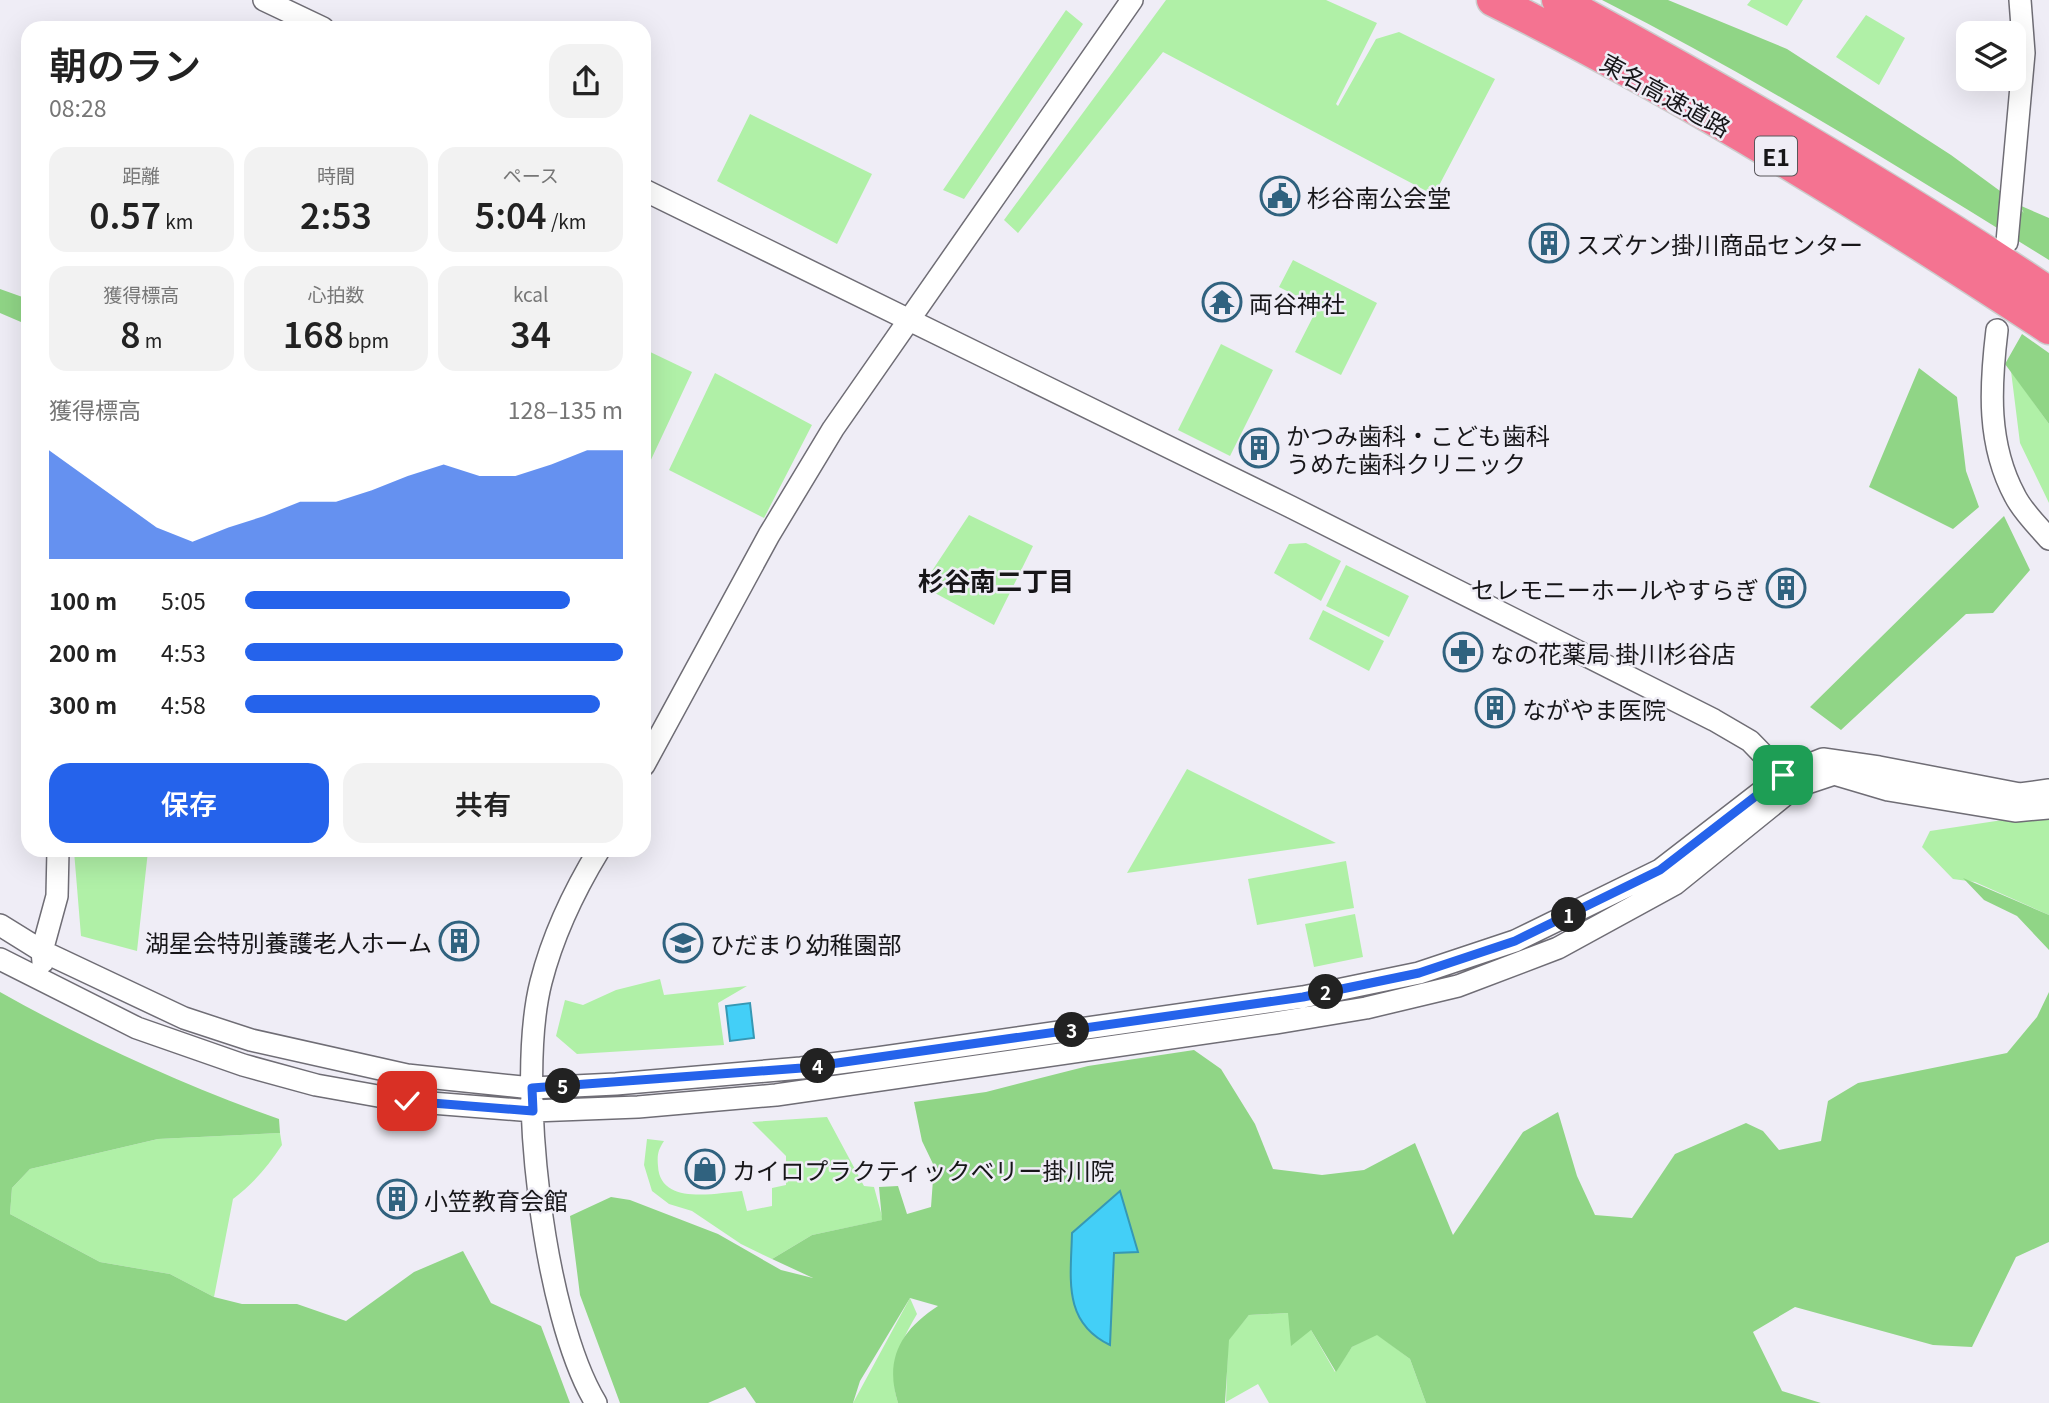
<!DOCTYPE html>
<html lang="ja">
<meta charset="utf-8">
<style>
:root{--surface:#fff;--page:#f2f2f2;--text:#222;--muted:#767676;--accent:#2563eb}
body{margin:0;font-family:Georgia,"Noto Sans JP",serif;background:var(--page);color:var(--text);height:100vh;display:flex;flex-direction:column;font-size:26px;white-space:nowrap}
*{box-sizing:border-box;margin:0}
p{font-size:23px;color:var(--muted)}
.icon{flex:none;width:38px;height:38px;fill:none;stroke:currentColor;stroke-width:2;stroke-linecap:round;stroke-linejoin:round}
.map{position:relative;flex:1;overflow:hidden}
.side{position:absolute;left:21px;top:21px;width:630px;height:836px;display:flex;flex-direction:column;background:var(--surface);border-radius:21px;box-shadow:0 7px 28px #0002}
.side>*{flex:none}
.buttons{position:absolute;left:1956px;top:21px;display:grid;gap:14px}
.buttons a{display:grid;place-items:center;width:70px;height:70px;border-radius:14px;background:var(--surface);box-shadow:0 7px 28px #0002;font-size:35px}
.pin{position:absolute;display:grid;place-items:center;width:60px;height:60px;color:#fff;margin:-30px;border-radius:14px;box-shadow:0 4px 10px #0006}
.km{position:absolute;width:35px;height:35px;margin:-18px;border-radius:50%;background:#222;color:#fff;font-size:19px;line-height:35px;text-align:center}
.round{display:grid;place-items:center;flex:none;width:74px;height:74px;border-radius:21px;background:var(--page)}
.head{display:flex;align-items:center;justify-content:space-between;height:119px;padding:0 28px}
h1{font-size:38px;font-weight:600;line-height:52px}
.stats{display:grid;grid-template-columns:repeat(3,1fr);gap:10px;height:119px;padding:7px 28px}
.stats div{display:grid;align-content:center;border-radius:18px;background:var(--page);text-align:center}
.stats b{font-size:35px;font-weight:600}
.stats small{font-size:19px;font-weight:400}
.stats p{font-size:19px}
.chart{height:196px;padding:14px 28px}
.chart p{display:flex;justify-content:space-between}
.chart svg{width:100%;height:126px;margin-top:7px;fill:var(--accent);opacity:.7}
.button{display:flex;gap:14px;margin-top:auto;padding:14px 28px}
.button a{flex:1;height:80px;border-radius:21px;background:var(--accent);color:#fff;font-size:28px;font-weight:600;line-height:80px;text-align:center}
.button a+a{background:var(--page);color:var(--text)}
ul{padding:0 28px;list-style:none;font-size:23px}
li{display:grid;grid-template-columns:112px 84px 1fr;align-items:center;height:52px}
li i{height:18px;border-radius:9px;background:var(--accent)}
.map>svg:first-child{display:block}
</style>
<div class="map">
<svg width="2049" height="1403" viewBox="0 0 2049 1403">
<rect width="100%" height="100%" fill="#efedf6"/>
<path fill="#b0f0a7" d="M1166,0H1326L1377,23L1336,104L1338,106L1376,39L1399,32L1495,79L1434,195L1163,52L1018,233L1004,220Z
M1751,0H1803L1787,26L1747,5Z
M1066,10L1083,24L964,199L943,190Z
M1866,15L1905,38L1879,85L1836,57Z
M750,114L872,174L837,244L717,181Z
M1293,260L1377,303L1341,375L1295,352L1318,307L1279,287Z
M1221,344L1273,370L1230,456L1178,430Z
M644,349L692,372L649,464L644,462Z
M2011,371L2049,424V503L2020,443Z
M715,373L812,425L764,518L669,470Z
M969,515L1033,546L994,625L922,586Z
M1306,543L1341,561L1321,601L1274,573L1289,544Z
M1346,565L1409,596L1389,637L1326,606Z
M1323,610L1384,641L1369,671L1309,639Z
M1187,769L1336,843L1127,873Z
M2049,813V915L1975,882L1953,879L1922,847L1930,831Z
M74,851H148L137,951L81,936Z
M1346,861L1354,908L1257,925L1248,879Z
M1355,914L1363,957L1314,967L1305,924Z
M660,979L664,995L747,986L718,1003L724,1045L577,1054L556,1036L565,1000L583,1005L616,990Z
M827,1117L864,1186L874,1187L883,1220L812,1235L772,1259L741,1244L692,1211L669,1204L652,1191L644,1165L647,1139L664,1141C658,1150 657,1155 658,1166C660,1206 716,1193 742,1191L747,1211L772,1206V1188L786,1185V1156L752,1122Z
M280,1133L282,1145C268,1166 254,1183 233,1199L214,1297L170,1274L100,1262L10,1214L12,1188L30,1169L158,1139Z
M910,1298L917,1314C900,1343 887,1369 898,1403H853Z
M1288,1313L1311,1330L1335,1372L1352,1347L1377,1334L1410,1359L1426,1403H1269L1258,1384L1226,1402L1228,1340L1249,1315Z"/>
<path fill="#90d586" d="M1602,0H1668L1787,49L1951,155L2011,199L2024,213L2019,205L2049,218V260C1902,169 1756,78 1602,0Z
M0,289L28,299V325L0,313Z
M2022,334L2049,353V424L2005,364Z
M1919,368L1957,397L1966,471L1979,507L1953,529L1869,487Z
M2004,516L2030,570L1993,613L1966,614L1841,730L1810,707Z
M1963,878L2049,915V950L2017,916L1984,900Z
M0,992C89,1042 183,1085 279,1119L280,1133L158,1139L30,1169L12,1188L10,1214L100,1262L170,1274L214,1297L242,1304H297L346,1321L414,1272L463,1251L491,1303L541,1326L570,1403H0Z
M2049,992V1242L2016,1257L1972,1347L1933,1345L1795,1307L1753,1332L1782,1391L1821,1403H1426L1410,1359L1377,1335L1352,1347L1336,1372L1311,1330L1291,1346L1288,1313L1249,1315L1229,1340L1225,1403H898C884,1359 901,1330 938,1306L910,1298L860,1381L853,1403H756L745,1387L708,1403H620L580,1295L570,1216L611,1197L630,1200L718,1234L781,1270L813,1278L772,1259L812,1235L882,1220L879,1187L898,1186L907,1214L931,1207L934,1166L922,1141L914,1102L986,1092L1088,1066L1194,1050L1221,1069L1255,1124L1273,1169L1322,1175L1364,1170L1415,1143L1453,1235L1523,1132L1558,1112L1577,1176L1595,1215L1632,1218L1675,1154L1746,1123L1763,1131L1779,1150L1821,1141L1828,1101L1858,1083L2007,1053L2037,1017Z"/>
<path fill="#43cff7" stroke="#3698b4" stroke-width="2" d="M750,1003L754,1038L730,1041L726,1006Z
M1120,1191L1138,1252L1114,1253L1110,1345C1062,1322 1071,1278 1072,1233Z"/>
<g fill="none" stroke-linecap="round" stroke-linejoin="round">
<defs>
<path id="minor" d="M264,0L323,28
M644,190L1291,507L1714,720L1750,741L1783,775
M2007,242L2024,53L2020,0
M1997,330C1990,388 1987,444 2015,496C2023,512 2038,526 2049,539
M644,765L769,535L833,429L1132,0
M0,925L42,951L184,1018L251,1040L407,1075L532,1088L616,1084L801,1068L877,1058L1303,997L1419,973L1515,941L1660,870L1783,775L1823,759L1879,767L2020,794L2049,790
M0,959L137,1028L243,1065L316,1085L406,1101L533,1111L638,1107L776,1095L1275,1023L1366,1008L1458,986L1558,948L1675,884L1795,787L1834,774L1888,790L2015,811L2049,808
M43,962L42,951L57,896L58,850
M596,1403C543,1316 516,1080 541,982C553,935 574,891 599,850"/>
<path id="highway" d="M1493,0C1686,96 1869,210 2049,328
M1558,0C1726,91 1890,187 2049,293"/>
</defs>
<use href="#minor" stroke="#6f6d75" stroke-width="24"/>
<use href="#highway" stroke="#ccc" stroke-width="35"/>
<use href="#minor" stroke="#fff" stroke-width="21"/>
<use href="#highway" stroke="#f47391" stroke-width="32"/>
</g>
<g fill="none" stroke-linecap="round" stroke-linejoin="round">
<defs>
<path id="route" d="M407,1101L533,1111L532,1088L802,1068L1303,997L1419,973L1515,941L1660,870L1783,775"/>
</defs>
<use href="#route" stroke="#fff" stroke-width="14"/>
<use href="#route" stroke="#2563eb" stroke-width="9"/>
</g>
<defs>
<symbol id="civic-ring" viewBox="-11 -11 22 22"><circle r="9.5" fill="#efedf6" stroke="#30627f" stroke-width="1.5"/><path d="M-.6-6.5H3V-4.5H.6V-3L4-1V1h2V6H-6V1h2V-1L-.6-3ZM-1.2 2.5V6h2.4V2.5Z" fill="#30627f"/></symbol>
<symbol id="building-ring" viewBox="-11 -11 22 22"><circle r="9.5" fill="#efedf6" stroke="#30627f" stroke-width="1.5"/><path d="M-4-6H4V6H1V3H-1V6H-4ZM-2.5-4.3h1.7v1.8h-1.7ZM.8-4.3h1.7v1.8H.8ZM-2.5-1h1.7V.8h-1.7ZM.8-1h1.7V.8H.8Z" fill="#30627f"/></symbol>
<symbol id="temple-ring" viewBox="-11 -11 22 22"><circle r="9.5" fill="#efedf6" stroke="#30627f" stroke-width="1.5"/><path d="M0-6L5-2H3V0L6.5 2.5H4V6H1.5V3h-3V6H-4V2.5H-6.5L-3 0V-2H-5Z" fill="#30627f"/></symbol>
<symbol id="pharmacy-ring" viewBox="-11 -11 22 22"><circle r="9.5" fill="#efedf6" stroke="#30627f" stroke-width="1.5"/><path d="M-2-6h4v4h4v4h-4v4h-4v-4h-4v-4h4Z" fill="#30627f"/></symbol>
<symbol id="school-ring" viewBox="-11 -11 22 22"><circle r="9.5" fill="#efedf6" stroke="#30627f" stroke-width="1.5"/><path d="M0-5L7-2L0 1L-7-2ZM-4 1L0 2.5L4 1V4Q0 6-4 4Z" fill="#30627f"/></symbol>
<symbol id="shop-ring" viewBox="-11 -11 22 22"><circle r="9.5" fill="#efedf6" stroke="#30627f" stroke-width="1.5"/><path d="M-5-2.5h2.3a2.7 3.5 0 0 1 5.4 0H5L5.5 6h-11ZM-1.5-2.5h3a1.5 2.3 0 0 0-3 0Z" fill="#30627f"/></symbol>
</defs>
<g fill-rule="evenodd">
<use href="#civic-ring" x="1258" y="174" width="44" height="44"/>
<use href="#building-ring" x="1527" y="221" width="44" height="44"/>
<use href="#temple-ring" x="1200" y="280" width="44" height="44"/>
<use href="#building-ring" x="1237" y="426" width="44" height="44"/>
<use href="#building-ring" x="1764" y="566" width="44" height="44"/>
<use href="#pharmacy-ring" x="1441" y="630" width="44" height="44"/>
<use href="#building-ring" x="1473" y="686" width="44" height="44"/>
<use href="#building-ring" x="437" y="919" width="44" height="44"/>
<use href="#school-ring" x="661" y="921" width="44" height="44"/>
<use href="#shop-ring" x="683" y="1147" width="44" height="44"/>
<use href="#building-ring" x="375" y="1177" width="44" height="44"/>
</g>
<g text-anchor="middle" dominant-baseline="central" stroke-width="5" stroke-linejoin="round" paint-order="stroke">
<rect fill="#efedf6" stroke="#58565b" stroke-width="2" x="1755" y="136.5" width="42" height="39" rx="5"/>
<g font-size="23" font-weight="bold" fill="#171619">
<text x="1776" y="156">E1</text>
</g>
<g font-size="24" fill="#171619" stroke="#efedf6">
<text transform="translate(1666 94) rotate(29)">東名高速道路</text>
</g>
<g font-size="24" fill="#171619" stroke="#efedf6" text-anchor="start">
<text x="1307" y="196">杉谷南公会堂</text>
<text x="1576" y="243">スズケン掛川商品センター</text>
<text x="1249" y="302">両谷神社</text>
<text x="1286" y="434">かつみ歯科・こども歯科<tspan x="1286" dy="28">うめた歯科クリニック</tspan></text>
<text x="1759" y="588" text-anchor="end">セレモニーホールやすらぎ</text>
<text x="1490" y="652">なの花薬局 掛川杉谷店</text>
<text x="1522" y="708">ながやま医院</text>
<text x="432" y="941" text-anchor="end">湖星会特別養護老人ホーム</text>
<text x="710" y="943">ひだまり幼稚園部</text>
<text x="732" y="1169">カイロプラクティックベリー掛川院</text>
<text x="424" y="1199">小笠教育会館</text>
</g>
<g font-size="26" font-weight="bold" fill="#171619" stroke="#efedf6">
<text x="996" y="579">杉谷南二丁目</text>
</g>
</g>
</svg>
<div class="buttons">
<a><svg class="icon" aria-label="layers" viewBox="0 0 24 24"><path d="M12 4l9 5-9 5-9-5zM3 14l9 5 9-5"/></svg></a>
</div>
<div class="pin" style="left:1783px;top:775px;background:#1e9e55"><svg class="icon" aria-label="arrive" viewBox="0 0 24 24"><path d="M6 21V4h12l-3 4 3 4H6"/></svg></div>
<div class="pin" style="left:407px;top:1101px;background:#d93025"><svg class="icon" aria-label="check" viewBox="0 0 24 24"><path d="M5 12l5 5 9-10"/></svg></div>
<b class="km" style="left:1569px;top:915px">1</b>
<b class="km" style="left:1326px;top:992px">2</b>
<b class="km" style="left:1072px;top:1030px">3</b>
<b class="km" style="left:818px;top:1066px">4</b>
<b class="km" style="left:563px;top:1086px">5</b>
<section class="side">
<div class="head"><div><h1>朝のラン</h1><p>08:28</p></div><a class="round"><svg class="icon" aria-label="share" viewBox="0 0 24 24"><path d="M12 15V3M7 8l5-5 5 5M5 13v7h14v-7"/></svg></a></div>
<div class="stats">
<div><p>距離</p><b>0.57<small> km</small></b></div>
<div><p>時間</p><b>2:53</b></div>
<div><p>ペース</p><b>5:04<small> /km</small></b></div>
</div>
<div class="stats">
<div><p>獲得標高</p><b>8<small> m</small></b></div>
<div><p>心拍数</p><b>168<small> bpm</small></b></div>
<div><p>kcal</p><b>34</b></div>
</div>
<div class="chart"><p><span>獲得標高</span>128–135 m</p>
<svg viewBox="0 0 160 44" preserveAspectRatio="none"><path d="M0 44V6L10 15L20 24L30 33L40 38L50 33L60 29L70 24L80 24L90 20L100 15L110 11L120 15L130 15L140 11L150 6L160 6V44z"/></svg>
</div>
<ul>
<li><b>100 m</b>5:05<i style="width:86%"></i></li>
<li><b>200 m</b>4:53<i style="width:100%"></i></li>
<li><b>300 m</b>4:58<i style="width:94%"></i></li>
</ul>
<div class="button"><a>保存</a><a>共有</a></div>
</section>
</div>
